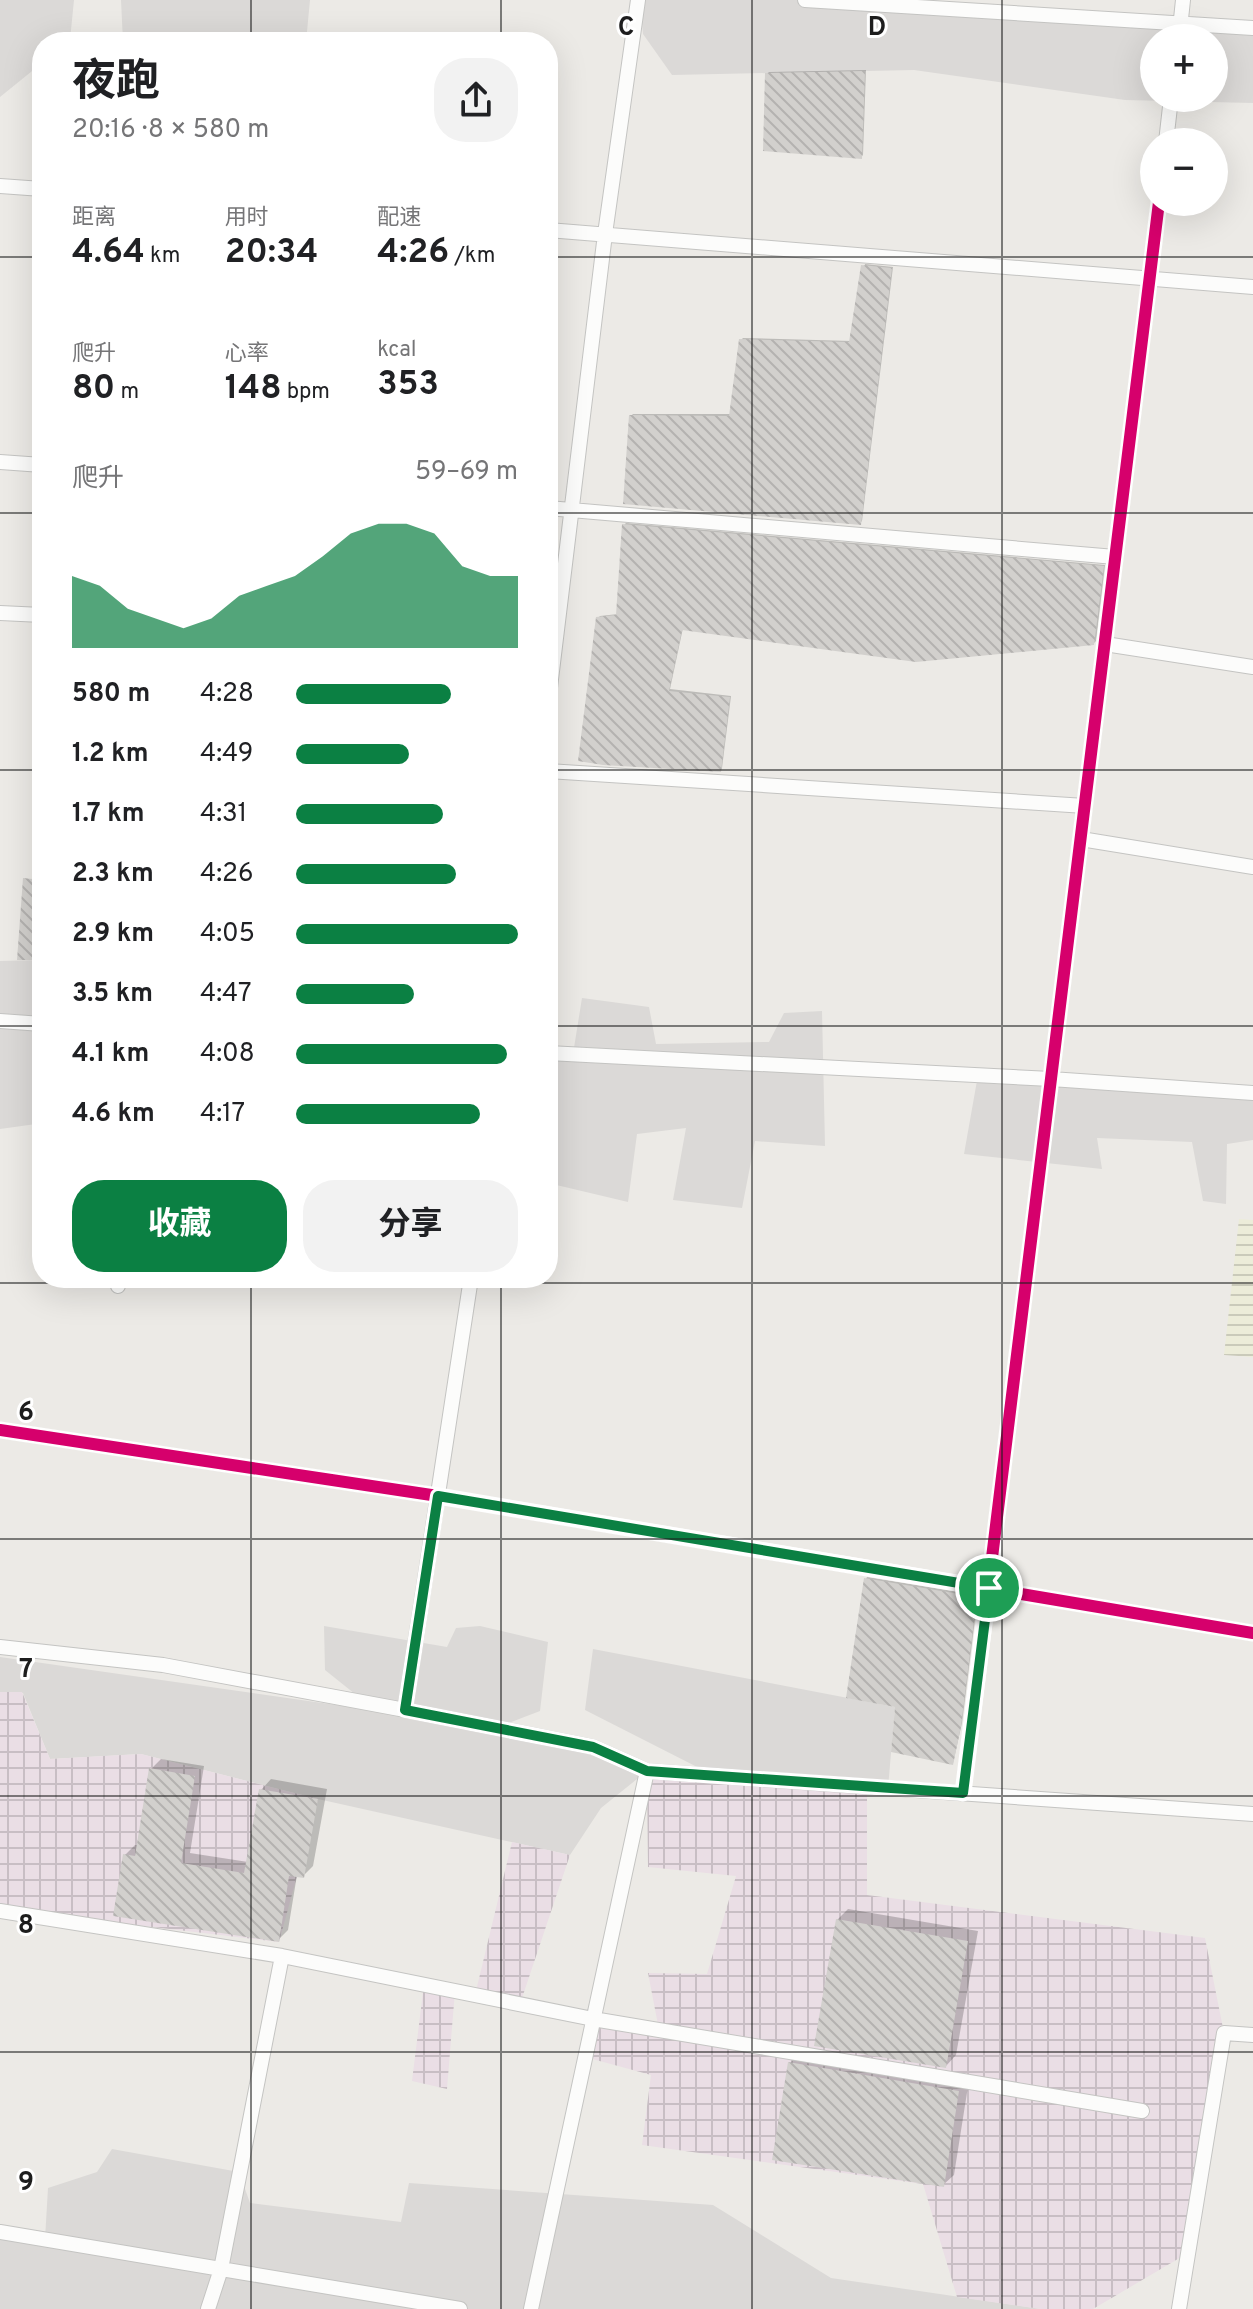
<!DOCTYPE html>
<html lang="zh">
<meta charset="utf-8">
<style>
:root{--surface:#fff;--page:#f2f2f2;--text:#202124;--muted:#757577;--accent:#0b8043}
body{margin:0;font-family:Overpass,"Noto Sans SC",sans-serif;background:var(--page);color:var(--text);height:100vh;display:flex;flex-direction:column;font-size:30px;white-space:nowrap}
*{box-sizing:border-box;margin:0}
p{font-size:26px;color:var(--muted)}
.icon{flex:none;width:44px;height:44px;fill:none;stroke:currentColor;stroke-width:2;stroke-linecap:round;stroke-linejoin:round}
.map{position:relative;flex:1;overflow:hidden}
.side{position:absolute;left:32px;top:32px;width:526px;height:1256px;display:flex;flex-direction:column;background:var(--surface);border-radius:32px;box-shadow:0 8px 32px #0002}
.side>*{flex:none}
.controls{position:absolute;left:1140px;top:24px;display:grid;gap:16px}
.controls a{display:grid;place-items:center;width:88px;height:88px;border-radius:50%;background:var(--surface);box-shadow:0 8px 32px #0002;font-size:40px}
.pin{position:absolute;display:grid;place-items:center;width:68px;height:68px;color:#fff;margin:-34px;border:4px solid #fff;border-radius:50%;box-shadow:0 2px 8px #0007}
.round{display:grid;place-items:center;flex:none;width:84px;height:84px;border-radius:32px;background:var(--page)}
.headline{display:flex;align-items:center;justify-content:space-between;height:136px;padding:0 40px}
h1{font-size:44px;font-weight:700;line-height:60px}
.stats{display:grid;grid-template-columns:repeat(3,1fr);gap:12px;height:136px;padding:8px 40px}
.stats div{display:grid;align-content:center}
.stats b{font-size:34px;font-weight:700}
.stats small{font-size:22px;font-weight:400}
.stats p{font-size:22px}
.chart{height:224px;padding:16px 40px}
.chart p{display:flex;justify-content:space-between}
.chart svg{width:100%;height:144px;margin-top:8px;fill:var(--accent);opacity:.7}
.button{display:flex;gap:16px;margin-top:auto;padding:16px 40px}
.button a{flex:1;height:92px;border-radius:32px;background:var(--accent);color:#fff;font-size:32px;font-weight:700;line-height:92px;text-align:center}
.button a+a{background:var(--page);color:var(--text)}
ul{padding:0 40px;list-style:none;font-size:26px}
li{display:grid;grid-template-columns:128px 96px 1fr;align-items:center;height:60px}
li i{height:20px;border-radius:10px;background:var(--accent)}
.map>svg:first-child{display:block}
</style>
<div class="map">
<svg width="1253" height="2309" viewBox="0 0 1253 2309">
<defs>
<pattern id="industrial-grid" width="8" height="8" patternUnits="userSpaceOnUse" patternTransform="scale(2)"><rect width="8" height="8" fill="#eadee5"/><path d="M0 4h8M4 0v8" fill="none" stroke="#c8bec4"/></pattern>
<pattern id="farmland-rules" width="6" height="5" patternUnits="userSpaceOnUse" patternTransform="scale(2)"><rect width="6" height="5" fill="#ececd9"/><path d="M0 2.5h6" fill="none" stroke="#cacaba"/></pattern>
<pattern id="building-back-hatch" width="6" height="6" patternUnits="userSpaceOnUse" patternTransform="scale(2)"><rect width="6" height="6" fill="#d2d0cd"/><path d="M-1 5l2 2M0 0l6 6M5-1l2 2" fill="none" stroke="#b4b2b0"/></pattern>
</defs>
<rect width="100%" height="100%" fill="#eceae6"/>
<path fill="#dbd9d7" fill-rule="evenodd" d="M0,0H74L70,40L68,42H42V63L0,97Z
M121,0H310L306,42H123Z
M640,0H805L1253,28V103L1125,100L914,70L672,75L643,34ZM1154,38H1214V98H1154Z
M42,960V1116L36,1124L0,1129V961Z
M582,998L649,1007L656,1044L769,1042L784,1013L822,1011L825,1146L755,1141L742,1208L673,1200L686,1128L637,1134L628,1202L548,1183V1053L573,1054Z
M978,1075L1253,1094V1140L1227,1144L1226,1204L1203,1201L1192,1142L1097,1138L1102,1169L964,1154Z
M324,1626L447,1647L456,1628L480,1626L548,1642L540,1711L496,1728L647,1771L601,1808L570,1855L318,1799L141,1754L50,1759L23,1693L0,1692V1657L483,1726L355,1694L325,1670Z
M593,1649L895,1707L888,1788L705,1771L585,1710Z
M112,2149L239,2172L250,2203L401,2222L409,2183L713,2205L831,2278L1041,2309H0V2232L45,2239L48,2188L97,2172Z"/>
<path fill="url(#industrial-grid)" d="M0,1692H22L50,1759L141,1754L318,1799L279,1942L0,1909Z
M647,1771L867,1786V1895L1205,1938L1224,2033L1188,2253L1093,2309H1041L957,2297L923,2184L642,2145L651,2075L585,2057L593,2019L659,2030L648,1973L707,1974L736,1876L648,1867Z
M512,1842L570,1855L520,2004L475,1995Z
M424,1984L455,1991L447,2089L412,2081Z"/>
<path fill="url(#farmland-rules)" d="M1239,1219L1253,1220V1357L1224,1355Z"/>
<path fill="#0003" d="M866,70L863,155L861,157L767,74L769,72Z
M865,264L893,267L862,521L860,523L631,416L633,414H731L741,340L743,338L852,341Z
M626,523L1105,565L1096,641L1094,643L683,628L670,689L731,696L722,768L721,770L598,618L600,616L618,614L624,525Z
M130,1278H230L227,1287L130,1284Z
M867,1577L978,1595L962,1723L953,1763L898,1705L866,1579Z
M161,1759L204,1766L190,1853L248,1862L261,1790L271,1779L327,1789L313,1866L303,1876L297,1875L288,1930L278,1940L125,1855L135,1845H139L151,1769Z
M848,1909L978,1931L956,2055L946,2066L837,1920Z
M801,2052L969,2080L954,2175L943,2185L790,2063Z"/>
<path fill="url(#building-back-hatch)" d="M865,71L862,159L763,151L765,73Z
M861,265L892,268L861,525L623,504L629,415L729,416L739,339L849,342Z
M622,524L1104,566L1094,645L916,662L682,630L669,691L730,697L721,772L603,765L578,761L596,617L616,615Z
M23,878L42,880V960H17Z
M864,1578L977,1597L961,1726L953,1765L891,1752L895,1707L846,1698Z
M149,1768L195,1776L181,1863L244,1873L259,1789L318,1799L304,1878L289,1876L279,1942L113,1916L123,1854L135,1856Z
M836,1919L968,1941L946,2068L814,2046Z
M788,2062L959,2091L944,2187L772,2160Z"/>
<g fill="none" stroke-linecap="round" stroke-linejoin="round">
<defs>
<path id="street" d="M805,0L1253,28
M1179,38L1183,0
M1166,142L1171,98
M0,186L42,189
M548,230L1253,287
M0,462L42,465
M548,508L1115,557
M0,613L42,615
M1105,644L1253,667
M548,704L605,234L638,0
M548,771L1085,806
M1081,839L1253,867
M0,1021L42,1024
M548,1053L1051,1079L1253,1093
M118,1286L119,1278
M0,1430L438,1496L1253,1633
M0,1647L163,1665L405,1710L593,1747L647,1771L1253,1814
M405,1710L471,1278
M963,1793L1159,202
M0,1911L282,1956L593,2019L1142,2111
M0,2232L460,2309
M208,2309L221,2269L282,1956
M531,2309L647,1771
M1179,2309L1224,2033L1253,2035"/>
</defs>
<use href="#street" stroke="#c4c4c2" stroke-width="16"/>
<use href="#street" stroke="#fcfcfb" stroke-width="14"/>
<defs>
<path id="cycleway" d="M0,1430L438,1496L1253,1633
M963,1793L1159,202"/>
</defs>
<use href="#cycleway" stroke="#fff" stroke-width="17"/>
<use href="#cycleway" stroke="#d6006c" stroke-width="12"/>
</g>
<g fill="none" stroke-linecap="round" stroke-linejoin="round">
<defs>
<path id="route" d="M438,1496L989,1588L963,1793L647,1771L593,1747L405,1710Z"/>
</defs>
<use href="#route" stroke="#fff" stroke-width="16"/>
<use href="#route" stroke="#0b8043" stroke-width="10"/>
</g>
<path fill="none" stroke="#1d1d1d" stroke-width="2" stroke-opacity="0.55" d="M251,0V42M501,0V42M752,0V2309M1002,0V2309M0,257H42M548,257H1253M0,513H42M548,513H1253M0,770H42M548,770H1253M0,1026H42M548,1026H1253M251,1278V2309M501,1278V2309M0,1283H1253M0,1539H1253M0,1796H1253M0,2052H1253"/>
<g font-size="26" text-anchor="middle" font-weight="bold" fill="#1d1d1d" stroke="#fff" stroke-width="6" stroke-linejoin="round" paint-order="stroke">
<text x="626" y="35">C</text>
<text x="877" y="35">D</text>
<text x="26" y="1420">6</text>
<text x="26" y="1677">7</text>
<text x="26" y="1933">8</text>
<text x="26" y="2190">9</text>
</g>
</svg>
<div class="controls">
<a>+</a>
<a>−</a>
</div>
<div class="pin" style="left:989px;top:1588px;background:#1e9e55"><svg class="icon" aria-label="arrive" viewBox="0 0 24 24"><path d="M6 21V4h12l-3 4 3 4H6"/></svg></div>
<section class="side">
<div class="headline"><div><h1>夜跑</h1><p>20:16 · 8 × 580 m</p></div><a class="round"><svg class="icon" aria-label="share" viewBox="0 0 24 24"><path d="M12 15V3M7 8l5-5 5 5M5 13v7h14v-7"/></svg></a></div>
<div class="stats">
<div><p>距离</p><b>4.64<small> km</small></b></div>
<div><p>用时</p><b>20:34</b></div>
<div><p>配速</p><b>4:26<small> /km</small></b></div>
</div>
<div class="stats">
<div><p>爬升</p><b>80<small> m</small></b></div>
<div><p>心率</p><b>148<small> bpm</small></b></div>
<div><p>kcal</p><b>353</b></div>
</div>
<div class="chart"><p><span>爬升</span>59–69 m</p>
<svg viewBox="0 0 160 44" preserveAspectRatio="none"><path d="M0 44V22L10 25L20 32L30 35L40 38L50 35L60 28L70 25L80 22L90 16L100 9L110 6L120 6L130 9L140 19L150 22L160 22V44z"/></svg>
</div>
<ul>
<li><b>580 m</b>4:28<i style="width:70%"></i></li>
<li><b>1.2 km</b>4:49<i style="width:51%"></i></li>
<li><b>1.7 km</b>4:31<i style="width:66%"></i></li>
<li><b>2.3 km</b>4:26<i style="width:72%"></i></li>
<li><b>2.9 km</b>4:05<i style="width:100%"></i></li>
<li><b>3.5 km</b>4:47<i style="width:53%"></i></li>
<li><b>4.1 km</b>4:08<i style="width:95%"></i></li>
<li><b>4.6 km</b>4:17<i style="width:83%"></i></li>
</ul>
<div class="button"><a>收藏</a><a>分享</a></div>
</section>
</div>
